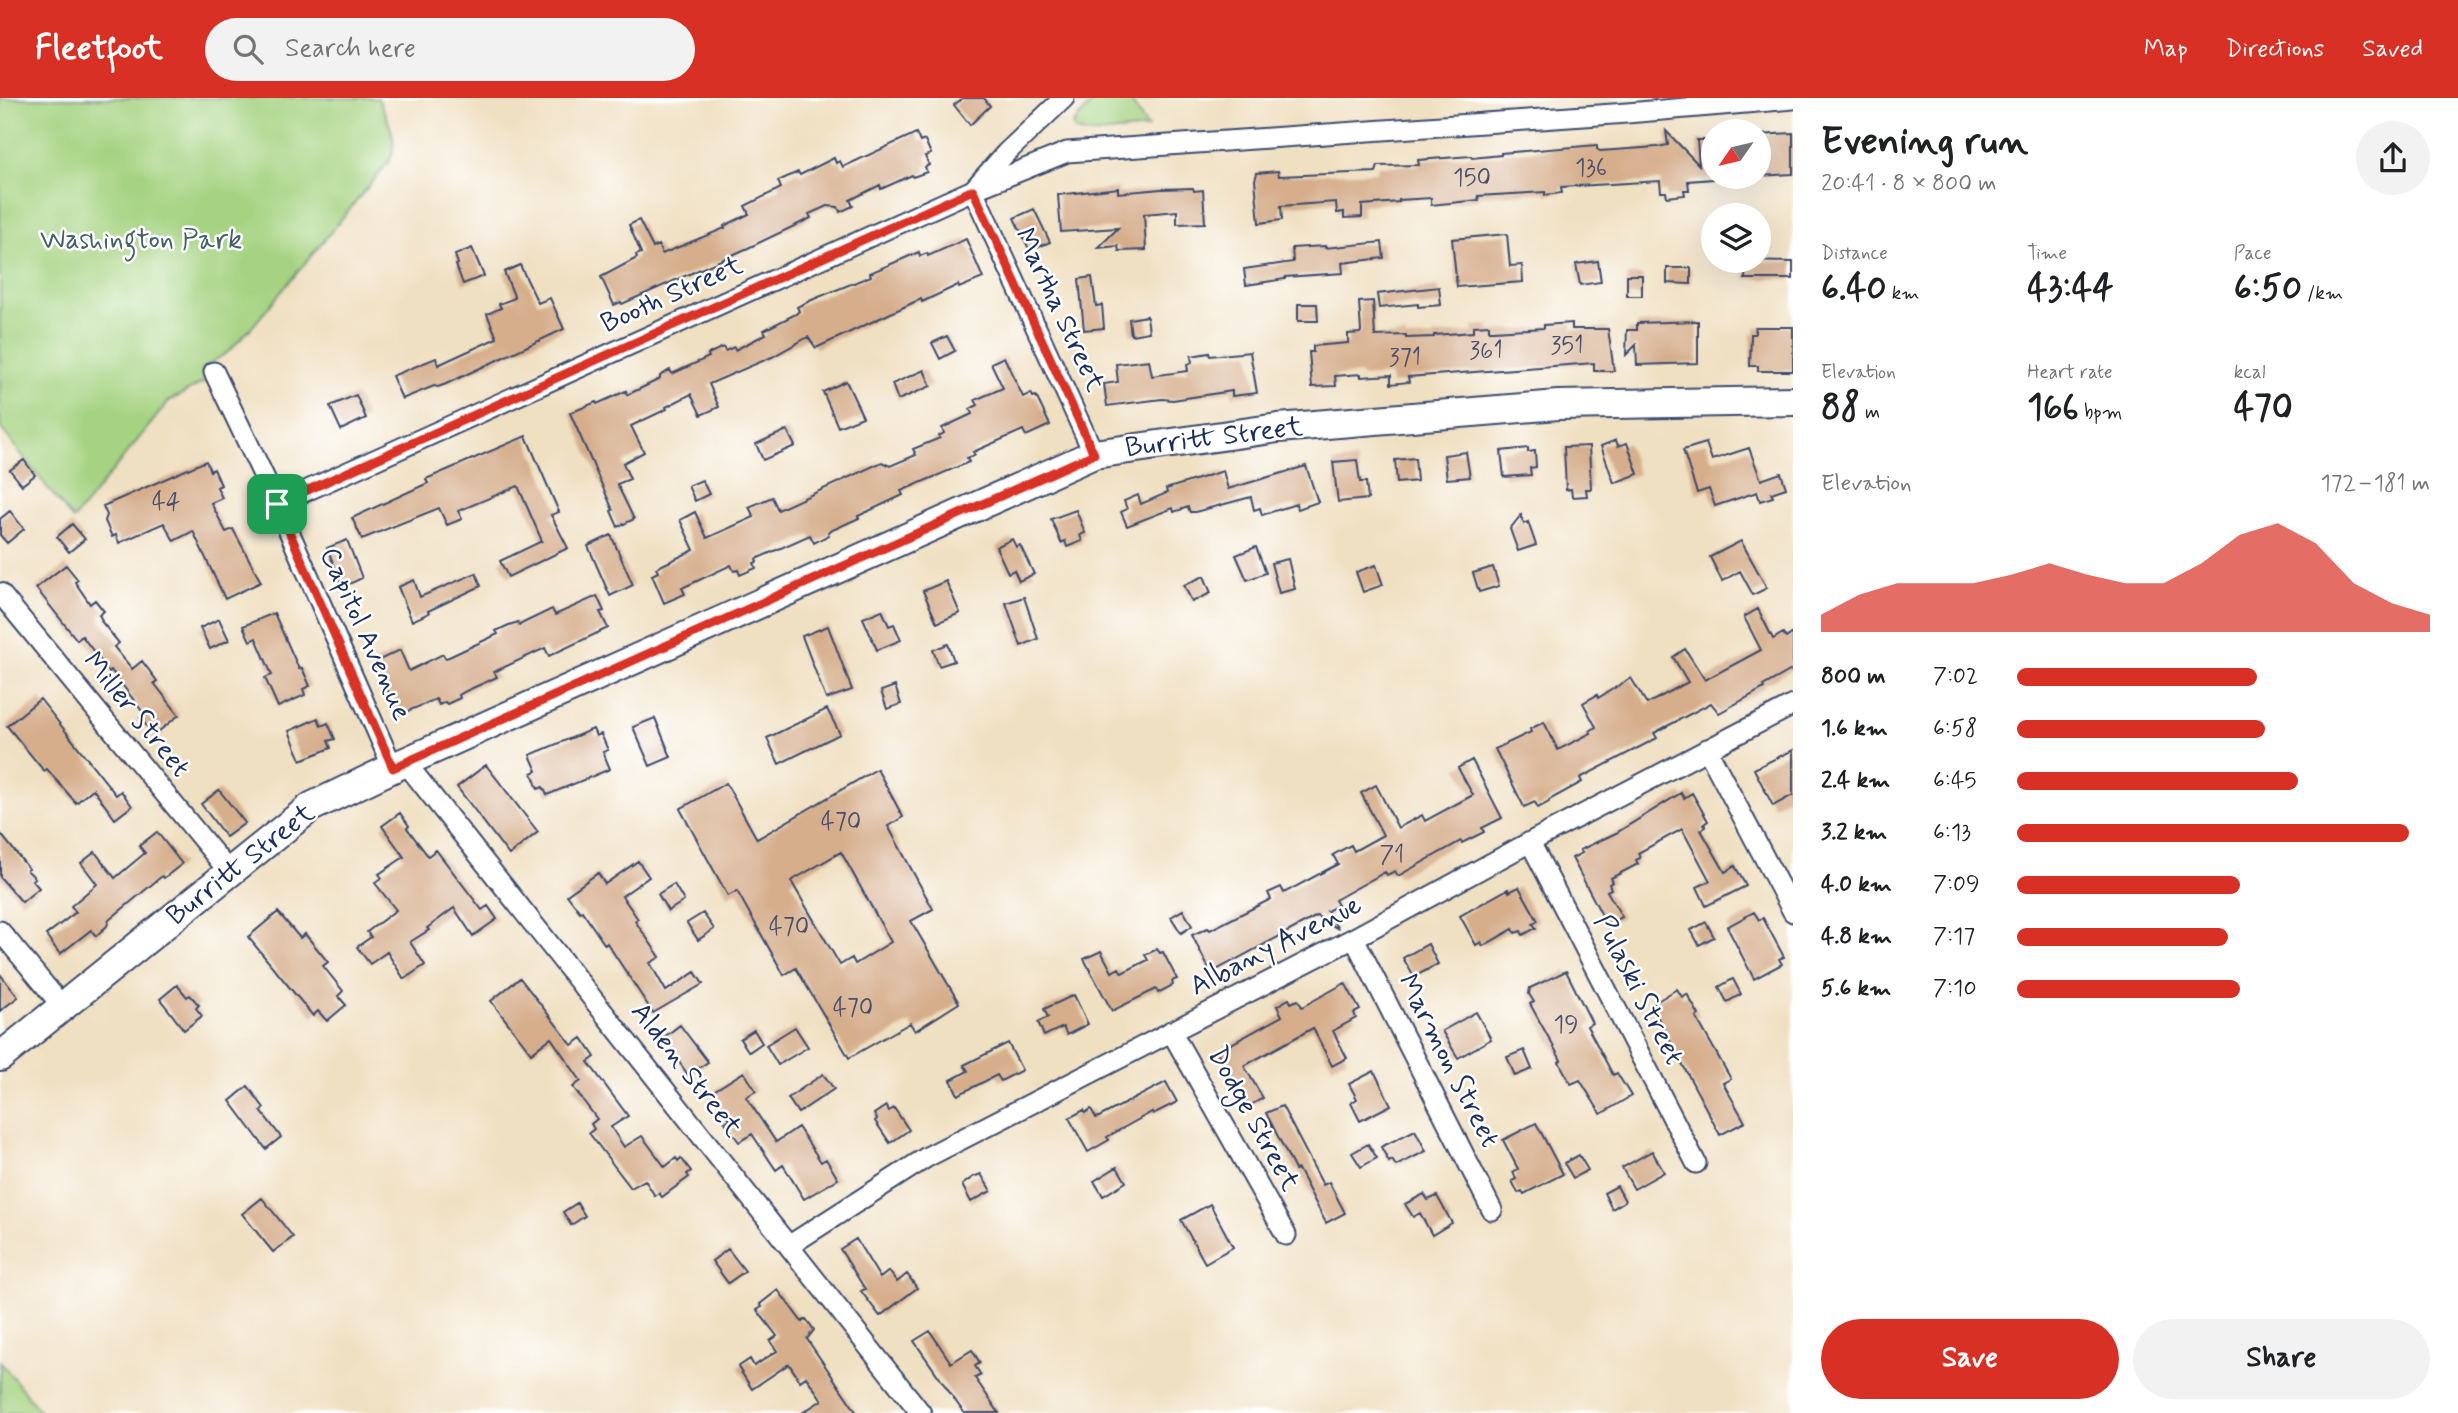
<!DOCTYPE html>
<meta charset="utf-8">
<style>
:root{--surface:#fff;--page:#f2f2f2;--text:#202124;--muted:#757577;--accent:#d93025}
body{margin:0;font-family:Mynerve,sans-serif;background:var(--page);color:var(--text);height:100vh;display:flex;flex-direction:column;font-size:26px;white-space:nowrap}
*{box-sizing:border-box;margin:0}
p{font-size:23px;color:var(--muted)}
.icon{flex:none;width:38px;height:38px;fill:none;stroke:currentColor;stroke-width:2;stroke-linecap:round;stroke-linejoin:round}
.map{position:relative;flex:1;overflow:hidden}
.sheet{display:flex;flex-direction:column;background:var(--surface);width:665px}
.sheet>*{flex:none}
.needle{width:46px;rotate:236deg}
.buttons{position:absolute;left:1701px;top:21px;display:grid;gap:14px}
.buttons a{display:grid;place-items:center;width:70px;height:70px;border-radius:50%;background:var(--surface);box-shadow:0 7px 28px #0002;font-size:35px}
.pin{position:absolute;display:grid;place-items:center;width:60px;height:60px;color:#fff;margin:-30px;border-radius:14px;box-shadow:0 4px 10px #0006}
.round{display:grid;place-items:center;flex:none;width:74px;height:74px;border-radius:37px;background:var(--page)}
.headline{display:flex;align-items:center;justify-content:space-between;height:119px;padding:0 28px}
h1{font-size:38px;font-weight:700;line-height:52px}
.figures{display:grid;grid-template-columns:repeat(3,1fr);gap:10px;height:119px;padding:7px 28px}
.figures div{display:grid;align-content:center}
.figures b{font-size:35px;font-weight:700}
.figures small{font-size:19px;font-weight:400}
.figures p{font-size:19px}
.chart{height:196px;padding:14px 28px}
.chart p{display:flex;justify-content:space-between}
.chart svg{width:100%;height:126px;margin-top:7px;fill:var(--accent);opacity:.7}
.button{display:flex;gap:14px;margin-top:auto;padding:14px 28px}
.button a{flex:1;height:80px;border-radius:42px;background:var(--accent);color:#fff;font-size:28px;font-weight:700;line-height:80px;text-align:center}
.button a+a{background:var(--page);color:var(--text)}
ul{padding:0 28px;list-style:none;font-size:23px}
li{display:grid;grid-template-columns:112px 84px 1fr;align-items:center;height:52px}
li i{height:18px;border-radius:9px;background:var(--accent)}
header{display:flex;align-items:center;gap:42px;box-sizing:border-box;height:98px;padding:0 35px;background:var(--accent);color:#fff}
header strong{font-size:33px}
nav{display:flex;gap:38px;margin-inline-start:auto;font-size:24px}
.search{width:490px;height:63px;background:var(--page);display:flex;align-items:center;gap:18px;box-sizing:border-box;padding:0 24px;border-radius:38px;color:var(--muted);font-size:26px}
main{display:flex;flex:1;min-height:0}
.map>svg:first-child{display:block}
</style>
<header>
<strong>Fleetfoot</strong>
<div class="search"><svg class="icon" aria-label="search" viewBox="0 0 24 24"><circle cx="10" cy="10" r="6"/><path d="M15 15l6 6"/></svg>Search here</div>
<nav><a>Map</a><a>Directions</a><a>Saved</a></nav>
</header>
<main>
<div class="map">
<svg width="1793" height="1315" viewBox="0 0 1793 1315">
<rect width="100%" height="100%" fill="#fff"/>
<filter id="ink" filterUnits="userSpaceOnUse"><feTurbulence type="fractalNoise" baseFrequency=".0143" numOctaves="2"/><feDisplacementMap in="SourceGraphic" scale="14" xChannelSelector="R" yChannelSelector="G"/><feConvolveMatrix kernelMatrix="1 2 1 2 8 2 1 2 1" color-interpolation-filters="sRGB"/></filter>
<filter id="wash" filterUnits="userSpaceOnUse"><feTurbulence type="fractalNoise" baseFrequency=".00686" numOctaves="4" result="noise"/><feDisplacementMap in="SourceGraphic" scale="28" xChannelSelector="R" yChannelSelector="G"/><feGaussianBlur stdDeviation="1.57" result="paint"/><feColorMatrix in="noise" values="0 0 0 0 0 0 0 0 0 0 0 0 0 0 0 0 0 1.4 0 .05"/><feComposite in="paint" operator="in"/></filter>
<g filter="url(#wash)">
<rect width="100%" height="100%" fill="#f0e0c2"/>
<path fill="#a5d381" stroke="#608170" stroke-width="2" d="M0,0H378C387,21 402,45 387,66L252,229L228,254L203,270L202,272L206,283L169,303L73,422L0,329Z
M1096,0H1129L1148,30L1089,36L1075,33L1073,26Z
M0,1263L41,1315H0Z"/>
<g id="blocks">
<path fill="#d6ae8c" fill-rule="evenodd" d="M963,0H984L990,8L970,27L954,7Z
M1666,33L1699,67L1697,42H1713V81L1688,83L1689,92H1684L1685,97L1667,99L1666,94H1661L1660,83L1561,89L1562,95L1545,97V94L1478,98L1479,102L1431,107V100L1399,102V104L1362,107V119L1344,120V114L1337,115L1336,104L1281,108L1282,122L1259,125L1255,82L1257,75L1278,73L1279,78L1376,74L1378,68L1419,67L1418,62L1471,58L1472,60L1501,57V55L1597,47V51L1600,53L1657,49L1668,47Z
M916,35L920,44L925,42L931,56L925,58L929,67L925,69L927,74L913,79L912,77L881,91L880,87L850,102L853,108L840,114L838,109L827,108L809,116L811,120L748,150L622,206L621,204L614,207L601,179L637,160L636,157L641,155L629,127L639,122L653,150L658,147L662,156L725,130L724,128L749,116L745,108L781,90L778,83L798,74L800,77L834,60L836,65L840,63L843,69Z
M1793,35V76L1759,78V37Z
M1118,90V95L1161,91L1193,90L1194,93L1203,92L1205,125L1177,126V113L1144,116L1146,152L1119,153L1118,148L1098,150L1118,130L1061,134L1058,97Z
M1034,111L1050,144L1030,153L1014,120Z
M1507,136L1510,168L1522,167L1523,184L1457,189L1452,141Z
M966,141L983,180L959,190L958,187L922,204L921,201L816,250L808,239L772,259L709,286L719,309L701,317L691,296L666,309L667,311L631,328L644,354L623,365L630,381L617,386L634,421L618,429L611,413L613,412L570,315L596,304L597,306L626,293L627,297L660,281V278L670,272L672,276L709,259L708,256L723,249L725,253L734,249L735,252L766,236L764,232L796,216L799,213L797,209L814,201L871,178L870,175L919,154L920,158L927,155L928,158Z
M1382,144L1384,160L1342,165L1343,175L1285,179V181L1246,187L1244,171L1293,164L1292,150L1325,148V150Z
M472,150L484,178L463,186L456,167L458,166L455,157Z
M1598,163L1601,184L1580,187L1576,166Z
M1746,163L1793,164V181H1745Z
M520,167L538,205L550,200L564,231L446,286L438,289L434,288L402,301L392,278L436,260L438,267L497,240L487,216L501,210L499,206L515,200L504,174Z
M1667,170H1691V186L1667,185Z
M1627,177H1642V198H1627Z
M1092,179L1096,208L1102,207L1104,230L1084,232L1079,181Z
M1439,189L1441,207L1418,209V206L1379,210L1377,196Z
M1373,203L1375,238L1406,237V240L1434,239V237L1473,234V228L1489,227V233H1493L1544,230V227L1572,225V231H1608L1614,273H1594V265L1408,279L1409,284L1391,286V277L1361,279V276L1335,278L1336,288L1312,289L1309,254H1313V248L1348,245V236L1360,235L1361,233L1359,204Z
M1298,206H1317L1318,223H1298Z
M1147,218L1149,234L1131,237L1129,221Z
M1698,223V265L1637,267L1636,247L1626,257L1627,232H1637V225Z
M1755,229H1793V273H1758V268H1750L1751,236H1755Z
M947,238L955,253L940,261L932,245Z
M1250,254L1257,295L1232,298V293L1173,302L1162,301L1107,308L1104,286L1118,284L1116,266L1149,262L1152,278L1188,273L1187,266L1192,265L1191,258L1209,255L1210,258Z
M1004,259L1023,299L1031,295L1033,299L1036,298L1050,327L1026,338L1023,332L973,354L975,357L967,360L969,364L901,393L903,397L858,418L859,420L828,434L829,437L814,445L810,437L756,461L757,464L754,465L756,470L740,477L738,472L734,473L731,467L682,490L685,496L664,505L652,477L658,474L656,470L694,452L680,422L695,414L707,440L754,419L749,409L772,399L778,412L882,364L890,368L916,357L913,351L940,340L939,338L944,335L942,330L972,316L970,311L978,307L975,302L1003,290L991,265Z
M924,272L931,288L898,302L892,286Z
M846,283L863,319L838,329L823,294Z
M356,297L366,320L341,332L330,308Z
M787,332L795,348L763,362L756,346Z
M526,338L559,414L551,417L568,450L508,479L500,463L542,443L518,388L458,413L462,421L447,427L439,410L362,441L352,420L428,385L426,381Z
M1616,342L1618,348L1627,345L1638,376L1614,385L1601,348Z
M1706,345L1712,362L1749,350L1761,382L1781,375L1786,390L1771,395L1773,399L1760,403L1757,394L1715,408L1709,391L1697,395L1683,352Z
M1589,348L1591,391H1586L1587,398L1572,399L1571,391L1566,392L1564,349Z
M1528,350V354L1535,353L1536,369L1530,370L1531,377L1504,379L1501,353Z
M1466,354L1470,379L1447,381L1444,357Z
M1415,360L1417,383L1397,385L1395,362Z
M24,362L35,377L22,387L10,372Z
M1357,362L1360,384H1366L1368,401L1338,404L1333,364Z
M206,363L210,373L214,371L221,387L217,389L222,400L211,405L226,434L233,431L261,484L225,501L193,433L174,443L164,425L119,445L116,437L112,439L105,423L107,417L103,408Z
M1306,368L1318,404L1298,411L1296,406L1262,417L1260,410L1254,412L1251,399L1195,414H1190L1188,409L1174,414L1173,410L1127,428L1121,414L1127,411L1124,403L1138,397L1141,406L1167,395L1166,391L1223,373L1228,391Z
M702,382L709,396L695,403L688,388Z
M1076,412L1085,435L1080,437L1082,443L1067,449L1065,443L1061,445L1051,421Z
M10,413L24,431L7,445L0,437V421Z
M1521,417L1524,426L1528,424L1536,447L1518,453L1510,431Z
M72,426L85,441L69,454L57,439Z
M611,437L633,487L610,498L588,448Z
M1012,441L1016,449L1020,447L1034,476L1019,483L1014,472L1008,475L996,449Z
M347,442L362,480L343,489L327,450Z
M1741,443L1767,490L1753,497L1740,473L1722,483L1710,459Z
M1256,449L1266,475L1247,482L1236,457Z
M1288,461L1295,491L1279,495L1271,465Z
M66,467L78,482L75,484L90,506L95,502L104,513L99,517L102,522L101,523L119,545L114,549L132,571L142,563L157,583L154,585L179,617L154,637L140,620L145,617L111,572L109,574L82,538L77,542L36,490Z
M1376,467L1383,487L1363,494L1356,474Z
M1493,469L1499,488L1479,494L1473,475Z
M476,475L481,488L428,513L429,515L412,523L398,489L414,482L420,499Z
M1204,478L1211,495L1192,504L1184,487Z
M946,483L960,515L937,525L923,493Z
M597,498L604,513L600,514L608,530L549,558L545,550L494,574L497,579L466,593L459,597L460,600L447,606L445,604L439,607L436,601L399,617L375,564L400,552L409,573L443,556L445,560L449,559L498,536L496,533L509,527L518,524L519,527L552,511L555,517Z
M1024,499L1038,541L1021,548L1006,505Z
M1758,511L1773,541L1783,535L1786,540L1793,535V571L1763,588L1764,590L1719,615L1711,605L1654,635L1657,640L1580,680L1582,684L1549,702V704L1538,710L1535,704L1524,709L1495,651L1531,634L1530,631L1544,624L1558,652L1591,635L1590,633L1596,629L1583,605L1597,597L1598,600L1631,580L1647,606L1688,584L1673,559L1685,551L1705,582L1761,552L1744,519Z
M882,512L889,528L894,526L901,542L877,552L863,520Z
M274,515L299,571L302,570L310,588L303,591L305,597L278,609L265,580L272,577L256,540L250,543L243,528Z
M219,521L229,542L210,551L200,530Z
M828,528L852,592L826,601L802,538Z
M948,546L954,563L939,568L933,552Z
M895,588L901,606L887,611L881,593Z
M40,601L116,697L121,693L132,708L115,721L93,691L76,705L47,671L44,673L7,628Z
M827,611L840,636L779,666L767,640Z
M318,620L321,628L328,625L335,641L328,643L331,650L301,662L289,633Z
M655,620L671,659L650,668L633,629Z
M593,631L596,638L601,636L608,652L603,654L610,671L547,697L543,689L538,691L532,675L537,673L530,657Z
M1793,652V697L1773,708L1754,671Z
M1472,662L1502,720L1482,730L1484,734L1462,745L1461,743L1398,778L1395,773L1387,777L1385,774L1335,802L1338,807L1327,813L1338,831L1317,818L1211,875L1192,837L1208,830L1210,832L1271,801L1268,795L1281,789L1284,795L1338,766L1333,757L1351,747L1354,753L1383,737L1361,695L1376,687L1398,730L1422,717L1425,723L1473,697L1458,670Z
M486,667L538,734L509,757L457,689Z
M877,671L903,719L888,728L933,811L911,823L959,905L915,933L910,925L849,960L796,870L784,877L737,793L728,798L680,711L726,685L757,741ZM841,754L891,844L855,866L852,860L840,867L791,783Z
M219,692L245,725L226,739L201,706Z
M1681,695L1684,700L1692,695L1708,723L1704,726L1706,729L1701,732L1725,774L1735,768L1746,788L1706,808L1697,789L1710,783L1682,731L1638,755L1640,760L1636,762L1638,766L1611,780L1613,784L1609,786L1611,791L1607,793L1622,819L1607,827L1572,760L1582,755L1580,752L1616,735Z
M400,715L409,728L407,730L428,758L436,752L482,812L488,808L497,821L473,838L454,810L427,830L429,832L410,844L425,867L404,881L387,854L370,866L357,849L371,839L367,834L396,812L375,785L382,780L379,776L404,759L382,728Z
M157,734L182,766L164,780L162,778L109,822L107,828L96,838L91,832L60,856L46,837L76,814L71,808L97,786L81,765L95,754L115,780L145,755L139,748Z
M0,735L29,771L27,772L35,780L32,782L39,790L22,804L0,779Z
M638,763L649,779L622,798L638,821L635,823L660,859L650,865L666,893L695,874L703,886L653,915L607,845L605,847L582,813L580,814L567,797L598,775L605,786Z
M674,786L684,803L668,813L658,796Z
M1519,789L1538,823L1533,826L1536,830L1523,837L1521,833L1515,835L1513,831L1483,848L1481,844L1476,847L1460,818L1508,791L1509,794Z
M1183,812L1192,828L1181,835L1171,819Z
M278,814L300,840L305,836L328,864L323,868L343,893L338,898L346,907L327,923L318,913L313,918L248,839Z
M1754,814L1759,822L1763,820L1784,859L1779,861L1782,866L1754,881L1727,829Z
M703,815L714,831L698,842L687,825Z
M1706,824L1714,839L1699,847L1691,832Z
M1428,846L1438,866L1414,879L1403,860Z
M1157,851L1160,855L1163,854L1177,881L1172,883L1173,887L1158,895L1156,891L1112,913L1084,861L1101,853L1112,874L1119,870L1122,875L1148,862L1145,857Z
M1566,873L1592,925L1587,928L1613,977L1617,975L1631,998L1601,1016L1580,982L1571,986L1559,964L1561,962L1530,906L1534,904L1529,896L1530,890Z
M0,876L18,899L0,913Z
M520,880L572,947L582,940L595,959L588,964L628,1018L611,1029L624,1049L642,1038L665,1069L676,1060L678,1063L681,1060L691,1073L687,1076L689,1079L662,1099L659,1095L655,1098L645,1082L631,1090L589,1035L594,1031L591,1026L597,1021L573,989L581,983L551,940L531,955L491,903Z
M1733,881L1741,896L1727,904L1719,889Z
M1345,885L1360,912L1354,915L1356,920L1333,933L1347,960L1332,968L1313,930L1244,968L1263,1000L1249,1008L1217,954L1282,918L1277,908L1289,901L1291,905L1298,902L1302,909Z
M177,887L187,899L190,897L199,907L196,910L202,918L184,932L160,901Z
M1677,891L1682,899L1687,896L1699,917L1696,919L1731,981L1723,985L1745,1024L1720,1037L1651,907Z
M1074,897L1088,926L1067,937L1063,929L1044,938L1038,924L1048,919L1044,911Z
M1476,914L1491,941L1458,960L1442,933Z
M680,927L708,964L688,977L663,940Z
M795,929L808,949L778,967L766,947Z
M754,932L762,945L749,954L740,941Z
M1008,945L1022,972L1001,983L997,977L958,997L951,982L968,973L964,967Z
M1524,952L1532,971L1515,978L1507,959Z
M1374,973L1391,1007L1360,1023L1351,1005L1357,1001L1349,986Z
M744,974L756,993L746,999L776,1044L798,1029L821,1064L826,1061L838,1081L804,1101L783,1067L776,1072L752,1036L739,1044L725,1024L730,1021L712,994Z
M823,976L834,991L798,1015L788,1000Z
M1166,984L1177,1004L1153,1016L1152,1014L1107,1039L1109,1042L1088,1054L1069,1020L1084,1012L1085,1015L1091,1011L1096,1020L1099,1019Z
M248,988L264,1010L261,1013L281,1039L266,1051L230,1003Z
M886,1008L889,1013L894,1010L909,1032L890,1045L875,1023L877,1021L874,1016Z
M1282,1008L1323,1087L1329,1084L1345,1115L1326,1125L1298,1071L1295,1072L1266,1015Z
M1536,1025L1563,1076L1524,1096L1522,1093L1518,1095L1512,1083L1516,1081L1513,1074L1518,1071L1503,1042Z
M1415,1032L1426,1053L1396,1068L1392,1062L1389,1064L1381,1049Z
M1368,1046L1377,1060L1361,1069L1352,1055Z
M1652,1053L1664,1074L1634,1091L1622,1070Z
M1579,1057L1588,1072L1573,1080L1564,1065Z
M1117,1069L1126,1084L1103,1098L1094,1083Z
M981,1076L991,1093L971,1104L962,1087L973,1079Z
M1617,1088L1625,1103L1612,1111L1604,1095Z
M1424,1096L1428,1102L1437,1098L1452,1125L1432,1137L1420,1115L1413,1119L1405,1106Z
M262,1100L293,1139L273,1154L242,1116Z
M577,1105L585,1118L571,1127L563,1114Z
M1210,1106L1233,1149L1205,1165L1181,1122Z
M856,1141L880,1180L889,1173L897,1184L907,1176L917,1190L880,1218L861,1193L865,1191L840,1151Z
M728,1151L745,1173L728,1185L712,1163Z
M778,1192L802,1224L806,1221L814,1232L807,1241L857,1315H802L822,1302L806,1279L800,1283L789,1266L752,1291L738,1269L750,1261L754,1268L777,1253L770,1243L777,1238L757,1212L762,1209L760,1206Z
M930,1233L951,1265L972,1252L980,1265L975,1268L981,1277L975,1280L999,1315H964L914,1243Z"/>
</g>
</g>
<g filter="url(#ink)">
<use href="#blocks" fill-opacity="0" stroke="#3b4a6d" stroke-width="2"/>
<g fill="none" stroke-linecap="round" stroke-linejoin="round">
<defs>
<path id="street" d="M214,274L277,406L393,670
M1094,356L973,92L1067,54L1627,15L1793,1
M277,406L973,92L1006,55L1064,0
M0,495L230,775
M1707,651L1793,814
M405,664L921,1315
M1530,744L1696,1065
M0,833L62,908
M1354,840L1492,1112
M1171,933L1286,1137
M790,1147L927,1059L1354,840L1530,744L1793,607"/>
<path id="secondary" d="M0,959L311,709L405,664L1094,356L1278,330L1558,307L1793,303"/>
</defs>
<use href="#street" stroke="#3b4a6d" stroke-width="23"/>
<use href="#secondary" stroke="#3b4a6d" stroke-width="32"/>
<use href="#street" stroke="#fff" stroke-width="19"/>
<use href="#secondary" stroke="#fff" stroke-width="28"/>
</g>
</g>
<g fill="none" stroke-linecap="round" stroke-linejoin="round" filter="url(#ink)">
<defs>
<path id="route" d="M973,92L1094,356L393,670L277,406Z"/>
</defs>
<use href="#route" stroke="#fff" stroke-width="14"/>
<use href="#route" stroke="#d93025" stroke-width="9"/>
</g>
<g text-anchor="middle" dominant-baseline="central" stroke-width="5" stroke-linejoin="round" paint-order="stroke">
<g font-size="24" fill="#4a4f6a">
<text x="1591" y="70">136</text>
<text x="1472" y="80">150</text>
<text x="1567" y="248">351</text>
<text x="1486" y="253">361</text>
<text x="1405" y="260">371</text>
<text x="166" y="404">44</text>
<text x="841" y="724">470</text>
<text x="1392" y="757">71</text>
<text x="789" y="829">470</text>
<text x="853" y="910">470</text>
<text x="1566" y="927">19</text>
</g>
<g font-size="28" fill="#446068" stroke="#fff">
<text x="141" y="142">Washington Park</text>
</g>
<g font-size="28" fill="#1b2f5e" stroke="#fff">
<text transform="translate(672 197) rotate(-24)">Booth Street</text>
<text transform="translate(1059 212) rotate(65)">Martha Street</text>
<text transform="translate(1214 340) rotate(-7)">Burritt Street</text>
<text transform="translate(365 536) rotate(66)">Capitol Avenue</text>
<text transform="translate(136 617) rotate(51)">Miller Street</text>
<text transform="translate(241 767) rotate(-38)">Burritt Street</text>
<text transform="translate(1276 848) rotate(-27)">Albany Avenue</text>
<text transform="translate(1638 892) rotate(63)">Pulaski Street</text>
<text transform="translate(1448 963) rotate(63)">Marmon Street</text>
<text transform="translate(686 972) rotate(52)">Alden Street</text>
<text transform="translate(1253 1021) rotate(61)">Dodge Street</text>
</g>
</g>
</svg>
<div class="buttons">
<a><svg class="needle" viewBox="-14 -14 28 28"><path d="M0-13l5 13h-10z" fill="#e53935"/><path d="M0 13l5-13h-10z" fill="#757577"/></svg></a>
<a><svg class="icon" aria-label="layers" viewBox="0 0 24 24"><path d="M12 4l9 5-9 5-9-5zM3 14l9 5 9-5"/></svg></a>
</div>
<div class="pin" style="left:277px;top:406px;background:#1e9e55"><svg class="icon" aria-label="arrive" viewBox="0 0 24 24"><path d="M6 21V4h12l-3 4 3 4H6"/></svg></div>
</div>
<section class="sheet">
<div class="headline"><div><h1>Evening run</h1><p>20:41 · 8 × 800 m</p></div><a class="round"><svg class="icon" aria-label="share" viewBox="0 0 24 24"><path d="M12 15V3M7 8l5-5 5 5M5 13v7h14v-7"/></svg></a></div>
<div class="figures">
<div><p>Distance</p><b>6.40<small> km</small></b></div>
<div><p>Time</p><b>43:44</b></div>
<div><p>Pace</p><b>6:50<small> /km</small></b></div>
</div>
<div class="figures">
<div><p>Elevation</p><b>88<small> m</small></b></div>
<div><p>Heart rate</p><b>166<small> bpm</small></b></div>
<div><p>kcal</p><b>470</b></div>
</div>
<div class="chart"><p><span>Elevation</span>172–181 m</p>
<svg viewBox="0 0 160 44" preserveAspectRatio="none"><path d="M0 44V38L10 31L20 27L30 27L40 27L50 24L60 20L70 24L80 27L90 27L100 20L110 10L120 6L130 13L140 27L150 34L160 38V44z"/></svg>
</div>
<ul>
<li><b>800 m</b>7:02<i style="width:58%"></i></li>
<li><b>1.6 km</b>6:58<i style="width:60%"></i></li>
<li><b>2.4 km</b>6:45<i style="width:68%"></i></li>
<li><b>3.2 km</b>6:13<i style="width:95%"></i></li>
<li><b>4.0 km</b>7:09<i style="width:54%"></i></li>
<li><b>4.8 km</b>7:17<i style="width:51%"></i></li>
<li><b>5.6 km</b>7:10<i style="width:54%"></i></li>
</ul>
<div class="button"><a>Save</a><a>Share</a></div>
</section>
</main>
